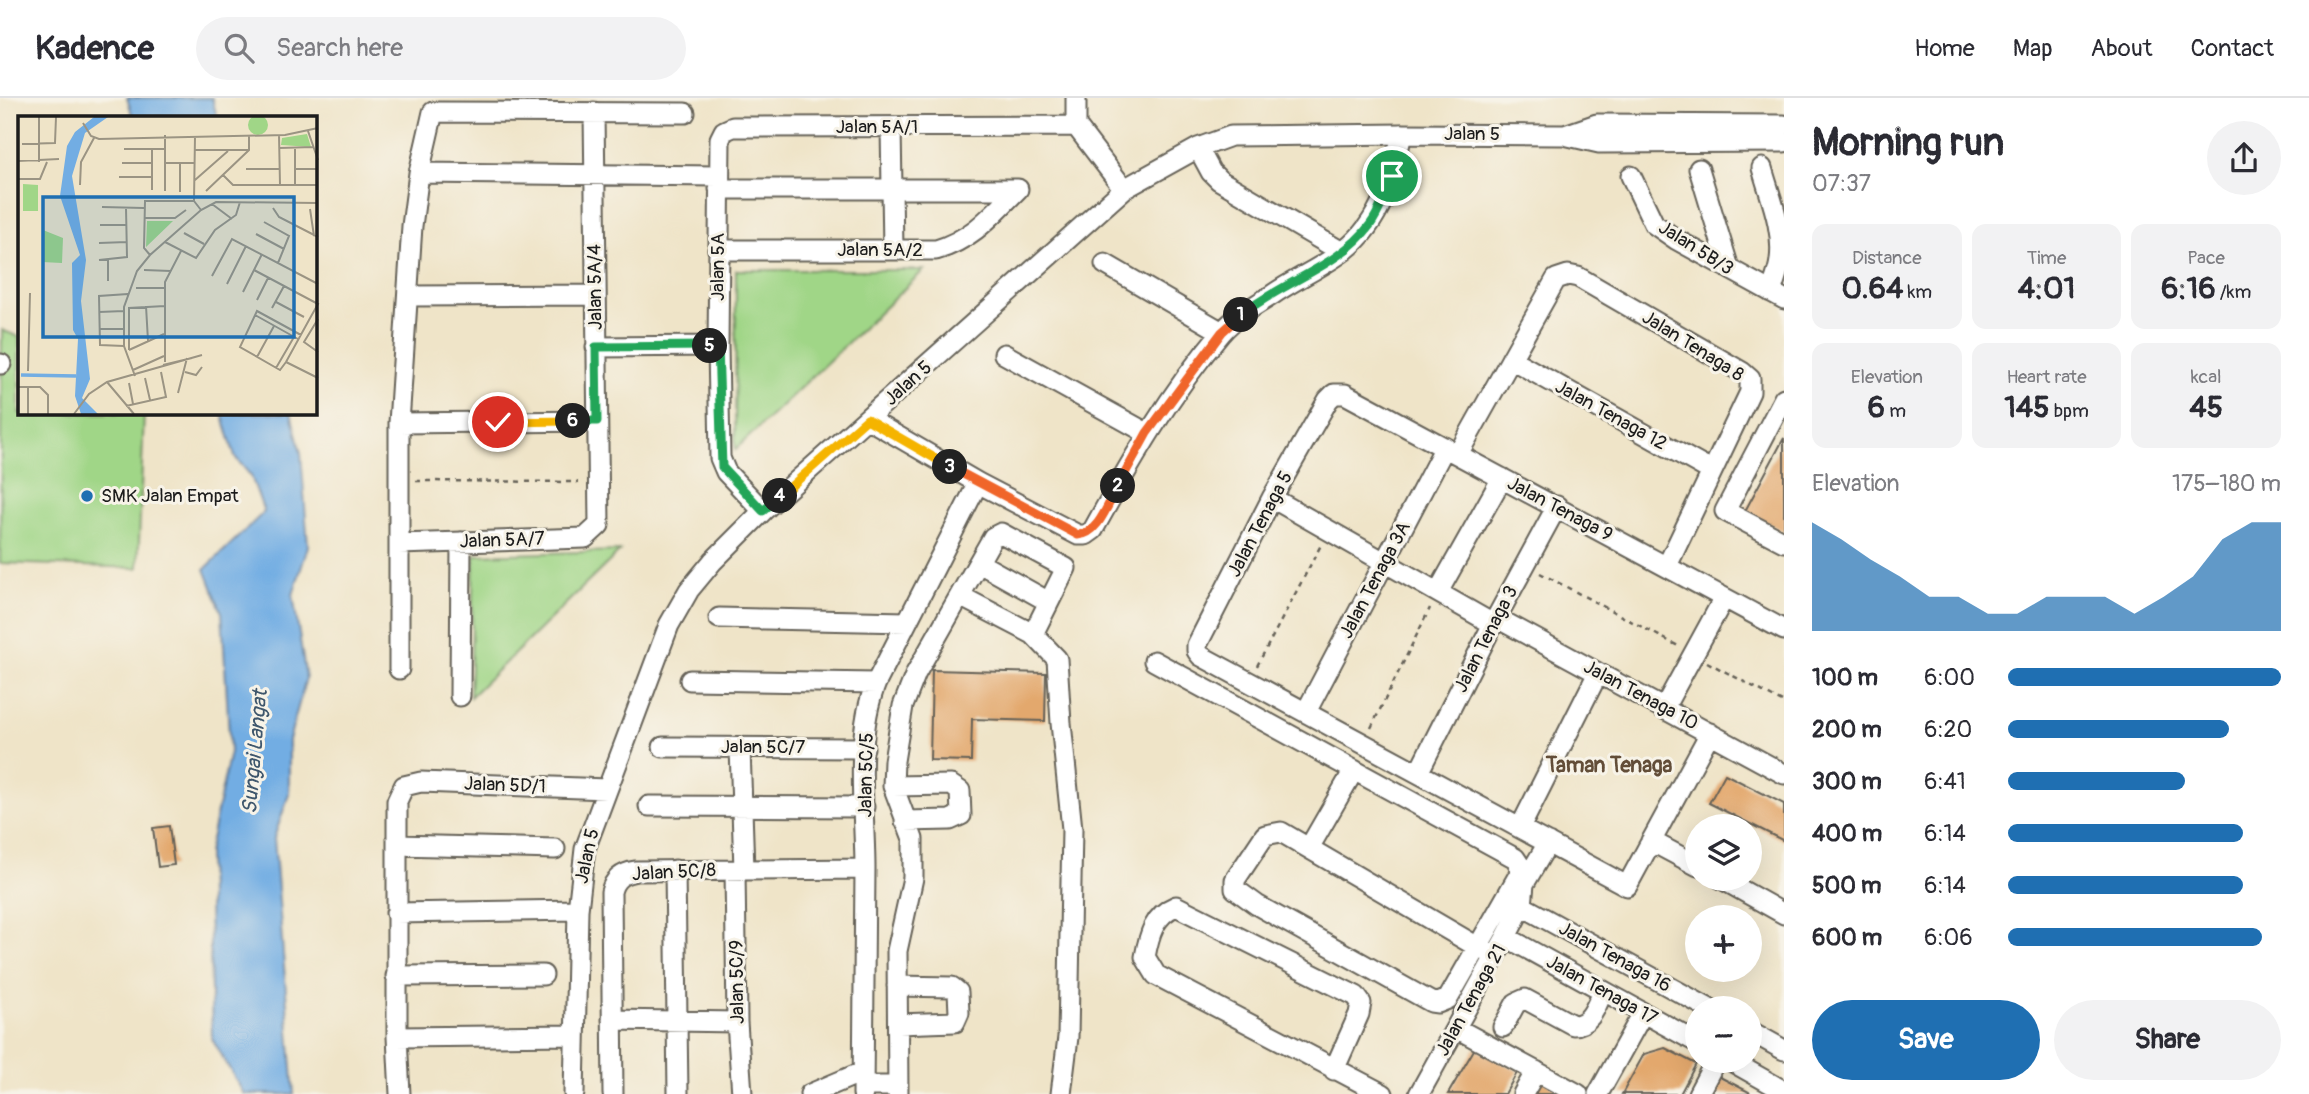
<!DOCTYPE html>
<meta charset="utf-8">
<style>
:root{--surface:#fff;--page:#f2f2f3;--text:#2b2b33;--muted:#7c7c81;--line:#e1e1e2;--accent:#1f6fb2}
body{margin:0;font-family:Pangolin,sans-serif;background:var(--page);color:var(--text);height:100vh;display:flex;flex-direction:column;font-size:26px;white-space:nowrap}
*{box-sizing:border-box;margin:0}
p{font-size:23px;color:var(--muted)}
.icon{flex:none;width:38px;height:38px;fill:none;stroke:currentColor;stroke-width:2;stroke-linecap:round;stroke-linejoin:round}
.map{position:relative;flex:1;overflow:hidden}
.drawer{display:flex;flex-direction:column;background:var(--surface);width:525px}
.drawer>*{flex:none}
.tools{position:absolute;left:1685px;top:716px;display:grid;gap:14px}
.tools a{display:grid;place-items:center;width:77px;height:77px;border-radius:50%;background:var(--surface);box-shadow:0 7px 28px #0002;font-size:35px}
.pin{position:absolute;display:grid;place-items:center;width:60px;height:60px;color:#fff;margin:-30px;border:4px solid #fff;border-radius:50%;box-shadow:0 2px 7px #0007}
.km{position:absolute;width:35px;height:35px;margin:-18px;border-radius:50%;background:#222;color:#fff;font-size:19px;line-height:35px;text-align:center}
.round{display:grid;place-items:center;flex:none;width:74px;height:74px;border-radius:37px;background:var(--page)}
.head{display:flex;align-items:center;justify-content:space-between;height:119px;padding:0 28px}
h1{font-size:38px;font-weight:800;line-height:52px}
.metrics{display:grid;grid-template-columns:repeat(3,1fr);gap:10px;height:119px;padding:7px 28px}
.metrics div{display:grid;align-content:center;border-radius:14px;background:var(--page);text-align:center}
.metrics b{font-size:30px;font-weight:800}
.metrics small{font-size:19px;font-weight:400}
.metrics p{font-size:19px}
.chart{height:196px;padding:14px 28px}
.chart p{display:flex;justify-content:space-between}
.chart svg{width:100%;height:126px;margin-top:7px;fill:var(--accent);opacity:.7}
.button{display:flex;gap:14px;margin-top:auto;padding:14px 28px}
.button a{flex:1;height:80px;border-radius:42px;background:var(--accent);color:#fff;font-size:28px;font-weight:800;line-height:80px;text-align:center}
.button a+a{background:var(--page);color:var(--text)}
ul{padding:0 28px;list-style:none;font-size:23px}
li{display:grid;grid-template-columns:112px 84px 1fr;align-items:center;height:52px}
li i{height:18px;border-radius:9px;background:var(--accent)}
header{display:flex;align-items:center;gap:42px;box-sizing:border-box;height:98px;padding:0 35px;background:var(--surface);border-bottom:2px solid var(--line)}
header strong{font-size:33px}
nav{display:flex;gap:38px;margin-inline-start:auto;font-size:24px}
.search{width:490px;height:63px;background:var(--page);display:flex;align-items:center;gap:18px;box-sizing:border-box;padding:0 24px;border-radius:38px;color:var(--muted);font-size:26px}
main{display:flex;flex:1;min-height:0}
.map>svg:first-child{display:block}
</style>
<header>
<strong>Kadence</strong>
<div class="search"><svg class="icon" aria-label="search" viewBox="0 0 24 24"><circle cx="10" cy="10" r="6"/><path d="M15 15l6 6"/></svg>Search here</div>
<nav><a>Home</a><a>Map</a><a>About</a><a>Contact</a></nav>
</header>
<main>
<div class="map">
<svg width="1784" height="996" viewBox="0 0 1784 996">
<rect width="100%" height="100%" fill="#f7f3e8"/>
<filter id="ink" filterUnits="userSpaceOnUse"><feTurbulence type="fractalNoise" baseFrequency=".0143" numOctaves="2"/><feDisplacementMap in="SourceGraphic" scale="14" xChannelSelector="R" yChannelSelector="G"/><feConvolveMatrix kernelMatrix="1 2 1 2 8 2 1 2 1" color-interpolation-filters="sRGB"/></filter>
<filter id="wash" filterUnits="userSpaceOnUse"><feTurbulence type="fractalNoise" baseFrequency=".00686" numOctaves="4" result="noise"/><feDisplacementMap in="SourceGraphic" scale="28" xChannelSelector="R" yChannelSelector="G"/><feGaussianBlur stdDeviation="1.57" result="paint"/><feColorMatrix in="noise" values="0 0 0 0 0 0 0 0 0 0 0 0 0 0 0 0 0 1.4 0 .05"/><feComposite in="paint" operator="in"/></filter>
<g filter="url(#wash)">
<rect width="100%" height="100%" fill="#efe4c8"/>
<path fill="#a0d687" stroke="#5e7952" stroke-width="2" d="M736,172H924L735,352Z
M2,232L19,239V315H144L138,470L0,465Z
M620,453L470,599L474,457Z"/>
<path fill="#72ade3" stroke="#476480" stroke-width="2" d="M127,0H212L217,19H133Z
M222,315H291L301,355L308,448L293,497L306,580L289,642V696L274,740L294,996H244L212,941L208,755L230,654L222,515L205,471L264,414L251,378L235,359Z"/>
<g id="blocks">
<path fill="#e3a86d" d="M1784,340V434L1745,413Z
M932,572L1046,575L1045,623L972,621L971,663L930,662Z
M1725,676L1784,706V743L1709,705Z
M169,728L174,767L158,769L153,730Z
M1475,950L1518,973L1505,996H1448Z
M1665,950L1696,966L1680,996H1622L1644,956Z
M1716,977L1749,994L1750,996H1705Z
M1539,980L1566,996H1530Z"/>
</g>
</g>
<g filter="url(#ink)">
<use href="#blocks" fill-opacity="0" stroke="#666258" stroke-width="2"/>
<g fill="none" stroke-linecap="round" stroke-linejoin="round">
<defs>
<path id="minor" d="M1076,0V28L1124,91
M891,29L893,152
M1565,37L1597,26L1784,27
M1198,50L1211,74L1219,82L1342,154
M1762,70C1770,99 1784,131 1780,162C1779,173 1774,184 1771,194
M1699,71L1729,170
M419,75L719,78
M1631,78L1654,126L1677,142L1784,201
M719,91H1018
M718,152H936C973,141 992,117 1018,91
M1105,166L1222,234
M408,198L596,197
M596,249L718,248
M1004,256L1147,335
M1511,261L1711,373
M0,266H1
M1784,300L1725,413L1784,444
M868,321L978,385L1078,437H1086L1093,432C1131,363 1170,295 1221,235C1235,219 1254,208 1272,197C1295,181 1323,169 1345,152C1382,123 1392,80 1402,36
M399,325L597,323
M1458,356L1556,181L1568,177L1578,179L1742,274L1750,281V294L1667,468
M1272,400L1493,526
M763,413L726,374L720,360L718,248L720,41L724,33L733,29L1076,28
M399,446L585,440L599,427L594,14
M979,465L1049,504
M1438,494L1502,380
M960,498L1033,536L1057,561L1061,625L1072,731L1068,939L1061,996
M719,520L907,524
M1497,520L1784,676
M1154,563L1515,760L1519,766L1520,775L1448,901L1438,905L1431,904L1257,807L1235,791V782L1265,737L1281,734L1476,848L1496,858
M399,571V325L412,128L419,75L433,14L685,15
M690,582L876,585
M460,598L461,444
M1664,610L1724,500
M1306,614L1445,349
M1710,635L1627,788L1201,558L1197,553V547L1272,400L1328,302L1334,296H1345L1784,532
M663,649L864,650
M740,649L744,772
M1418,675L1493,526L1557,408
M893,688L951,687L960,693L961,717L950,722L905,723
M649,708L864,709
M1520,730L1598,575
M1651,743L1698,768
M397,747L555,751
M1309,750L1354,672
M675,772L678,996
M735,772L737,924L742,996
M1720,780L1784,816
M1522,808L1708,910
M396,815L578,812
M1506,839L1698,945
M396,878L543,877
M897,888L952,889L958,894L959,915L955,924L898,926
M612,922L737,924
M1503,929L1516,905L1525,901L1573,927C1591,927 1596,908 1603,893
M1456,930L1578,996
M1750,933L1784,952
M397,939L575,937
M1729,962L1784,993
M1334,972L1359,916L1361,905L1356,898L1176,808C1154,817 1149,837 1145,859L1156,877L1383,996
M863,988H898
M400,996L397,939V703L404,688L421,684L607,691
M574,996L578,812L585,751L669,527L689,492L713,463L763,413L1124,91L1198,50L1231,38L1402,36L1564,37L1599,45L1784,44
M613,996L611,794C614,781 622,775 636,773L865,771
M810,996L862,974
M863,996C863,921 865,846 865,771C865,714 854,639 876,585L978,385
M898,996L897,853L913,780V741L893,688L894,663L903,608L916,575L993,439L1001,435L1066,470L1033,536
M1419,996L1506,839L1522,808L1524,786L1548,745
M1523,996L1536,973
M1598,996L1643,915
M1698,996L1716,962"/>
</defs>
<use href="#minor" stroke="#666258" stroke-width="23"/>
<path stroke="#666258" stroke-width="2.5" stroke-dasharray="5 5" stroke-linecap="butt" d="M416,383L578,384
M1540,475L1680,549
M1707,564L1784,605
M1257,568L1321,447
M1371,630L1430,510"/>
<use href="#minor" stroke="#fff" stroke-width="19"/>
</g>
</g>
<g fill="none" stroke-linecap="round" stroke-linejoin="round" filter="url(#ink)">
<defs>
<path id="split-1" d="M1241,217C1280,185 1340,168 1370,127C1380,113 1386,95 1392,78"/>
<path id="split-2" d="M1118,388L1147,335L1222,234L1241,217"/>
<path id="split-3" d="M950,369L1078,437C1099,436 1108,405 1118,388"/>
<path id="split-4" d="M780,398L867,321L950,369"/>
<path id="split-5" d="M710,248H718L722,369L763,413L780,398"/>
<path id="split-6" d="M573,323H597L596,249L710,248"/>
<path id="split-7" d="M498,324L573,323"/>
</defs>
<use href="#split-1" stroke="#fff" stroke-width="14"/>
<use href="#split-2" stroke="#fff" stroke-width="14"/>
<use href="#split-3" stroke="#fff" stroke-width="14"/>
<use href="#split-4" stroke="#fff" stroke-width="14"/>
<use href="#split-5" stroke="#fff" stroke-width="14"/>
<use href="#split-6" stroke="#fff" stroke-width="14"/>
<use href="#split-7" stroke="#fff" stroke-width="14"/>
<use href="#split-1" stroke="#22a559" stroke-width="9"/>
<use href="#split-2" stroke="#f0652b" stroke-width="9"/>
<use href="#split-3" stroke="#f0652b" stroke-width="9"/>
<use href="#split-4" stroke="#f5b400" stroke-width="9"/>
<use href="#split-5" stroke="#22a559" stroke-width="9"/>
<use href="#split-6" stroke="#22a559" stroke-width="9"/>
<use href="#split-7" stroke="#f5b400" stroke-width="9"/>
</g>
<circle fill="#1f6fb2" stroke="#f7f3e8" stroke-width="2.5" cx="87" cy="398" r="7"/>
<g text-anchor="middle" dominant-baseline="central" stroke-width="6" stroke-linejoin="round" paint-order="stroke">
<g font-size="19" fill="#1c1c1c" stroke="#f7f3e8">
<text x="877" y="29">Jalan 5A/1</text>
<text x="1472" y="36">Jalan 5</text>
<text transform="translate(1696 150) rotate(32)">Jalan 5B/3</text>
<text x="880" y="152">Jalan 5A/2</text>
<text transform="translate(718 169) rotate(-90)">Jalan 5A</text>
<text transform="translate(595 189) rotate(-91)">Jalan 5A/4</text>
<text transform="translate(1693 248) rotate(32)">Jalan Tenaga 8</text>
<text transform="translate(908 285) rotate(-42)">Jalan 5</text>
<text transform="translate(1611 317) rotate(29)">Jalan Tenaga 12</text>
<text transform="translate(1560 411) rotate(28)">Jalan Tenaga 9</text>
<text transform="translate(1260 426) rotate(-62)">Jalan Tenaga 5</text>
<text transform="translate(502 442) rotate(-2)">Jalan 5A/7</text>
<text transform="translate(1375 482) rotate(-62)">Jalan Tenaga 3A</text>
<text transform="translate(1486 541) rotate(-63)">Jalan Tenaga 3</text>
<text transform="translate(1641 597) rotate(28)">Jalan Tenaga 10</text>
<text x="763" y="649">Jalan 5C/7</text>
<text transform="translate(866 677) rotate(-89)">Jalan 5C/5</text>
<text transform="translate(505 687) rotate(2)">Jalan 5D/1</text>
<text transform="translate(587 758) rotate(-78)">Jalan 5</text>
<text transform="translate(674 774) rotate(-3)">Jalan 5C/8</text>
<text transform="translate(1615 859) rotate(29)">Jalan Tenaga 16</text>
<text transform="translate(737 884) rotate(-91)">Jalan 5C/9</text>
<text transform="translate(1602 892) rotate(29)">Jalan Tenaga 17</text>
<text transform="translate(1471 902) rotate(-61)">Jalan Tenaga 21</text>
</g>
<g font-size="19" fill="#1c1c1c" stroke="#f7f3e8" text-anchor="start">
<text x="101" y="398">SMK Jalan Empat</text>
</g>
<g font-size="21" font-style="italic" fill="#3e566c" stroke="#f7f3e8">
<text transform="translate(255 654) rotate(-85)">Sungai Langat</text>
</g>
<g font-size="21" font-weight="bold" fill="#624d38" stroke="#f7f3e8">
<text x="1609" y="667">Taman Tenaga</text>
</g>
</g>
<g transform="translate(18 18)">
<rect width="299" height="299" fill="#efe4c8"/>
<path d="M230 9a10 10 0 1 1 20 0a10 10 0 1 1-20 0ZM289,18L293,31L263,29L264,22ZM5,68L20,69V95H5ZM129,105H155L128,131ZM25,114L45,122L44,147L24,146Z" fill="#a0d687"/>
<path d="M76,1H90L67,17L54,60L68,144L63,185L72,263L64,282L80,298H63L57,280L60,223L55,214L54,147L62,139L42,80L49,30L57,16Z" fill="#72ade3"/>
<path fill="none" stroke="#72ade3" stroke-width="3.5" d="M3,259L58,260"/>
<path fill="none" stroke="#9b9483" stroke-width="2" d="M65,7L73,20L81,23L267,19L300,12M290,15L300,44M261,19L262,69M177,20L176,85L183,94M4,28L37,27L38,1M261,32L295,31M106,33H147M134,33V74M177,34H231M0,45L41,43M21,46V1M104,47H134M147,47H177M162,47V76M228,53H261M277,53H300M205,59L215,69H300M101,61H134M0,63H22L29,46M177,64L210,35M62,69L63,46L76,22M277,69V32M147,75V19M188,75L231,34V20M194,88L214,103M84,91L126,92M255,92L261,101L300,121M292,93L296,120M126,102H157L168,94M246,106L271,120L260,147M82,109H109M166,117L186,128M238,118L266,133M147,126L178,142L197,114L218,99L222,86M81,127L109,126M132,139L126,132L127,85H176M81,144L109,141L108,92M126,154L153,155M236,154L300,188L291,204L268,246L262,254L222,231L239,195L283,219M194,160L214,123L300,168M0,164V298M90,165V143M209,168L228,130M118,172H146M225,176L244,138M239,184L250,162M258,186L286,201M128,190L130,225M254,192L266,170M81,196L106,195M237,199L280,223M300,203L286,226L300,236M81,213H106M106,230L82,229L81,180L110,178M111,234V192L147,190M111,234L146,218M239,241L256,210M147,246V166L163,135M268,246L300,262M145,249L174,242M258,252L276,221M115,254L146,240M10,255L12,177M167,256L178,259L184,251M117,260L106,230V191L119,155L132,139L183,94L198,86L300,87M127,262L132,284M89,266L116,298M111,267L115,288M1,271H22L30,279V298M160,277L169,242M108,290L148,281L143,256M10,298V271M56,298L71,278L89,266L184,239"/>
<path fill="#1f6fb2" fill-opacity="0.15" stroke="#1f6fb2" stroke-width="3.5" d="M25,81H276V221H25Z"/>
<rect width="299" height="299" fill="none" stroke="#1c1c1c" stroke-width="3.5"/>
</g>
</svg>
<div class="tools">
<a><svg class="icon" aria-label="layers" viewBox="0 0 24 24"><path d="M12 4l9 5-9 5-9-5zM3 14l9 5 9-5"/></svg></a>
<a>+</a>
<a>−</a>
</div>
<div class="pin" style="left:1392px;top:78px;background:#1e9e55"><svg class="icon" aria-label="arrive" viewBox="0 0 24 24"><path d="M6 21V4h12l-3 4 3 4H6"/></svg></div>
<div class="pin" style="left:498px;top:324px;background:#d93025"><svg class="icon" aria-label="check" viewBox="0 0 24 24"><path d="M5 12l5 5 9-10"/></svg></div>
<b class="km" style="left:1241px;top:217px">1</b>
<b class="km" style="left:1118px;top:388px">2</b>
<b class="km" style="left:950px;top:369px">3</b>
<b class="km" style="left:780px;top:398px">4</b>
<b class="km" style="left:710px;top:248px">5</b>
<b class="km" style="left:573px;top:323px">6</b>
</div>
<section class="drawer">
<div class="head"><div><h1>Morning run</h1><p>07:37</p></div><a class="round"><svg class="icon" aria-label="share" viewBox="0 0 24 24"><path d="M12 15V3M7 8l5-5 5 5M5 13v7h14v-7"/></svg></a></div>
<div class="metrics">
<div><p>Distance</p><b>0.64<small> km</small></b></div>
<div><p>Time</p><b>4:01</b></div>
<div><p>Pace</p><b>6:16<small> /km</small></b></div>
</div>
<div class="metrics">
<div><p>Elevation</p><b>6<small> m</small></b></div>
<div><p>Heart rate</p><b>145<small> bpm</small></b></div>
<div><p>kcal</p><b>45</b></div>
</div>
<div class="chart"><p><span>Elevation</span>175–180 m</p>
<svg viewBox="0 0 160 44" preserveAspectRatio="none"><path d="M0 44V6L10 12L20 19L30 25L40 32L50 32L60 38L70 38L80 32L90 32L100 32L110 38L120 32L130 25L140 12L150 6L160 6V44z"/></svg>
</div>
<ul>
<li><b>100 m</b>6:00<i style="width:100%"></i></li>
<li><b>200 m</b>6:20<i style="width:81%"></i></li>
<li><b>300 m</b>6:41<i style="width:65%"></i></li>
<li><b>400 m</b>6:14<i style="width:86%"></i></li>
<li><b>500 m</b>6:14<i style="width:86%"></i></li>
<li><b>600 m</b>6:06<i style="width:93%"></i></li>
</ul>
<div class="button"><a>Save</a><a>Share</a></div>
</section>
</main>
